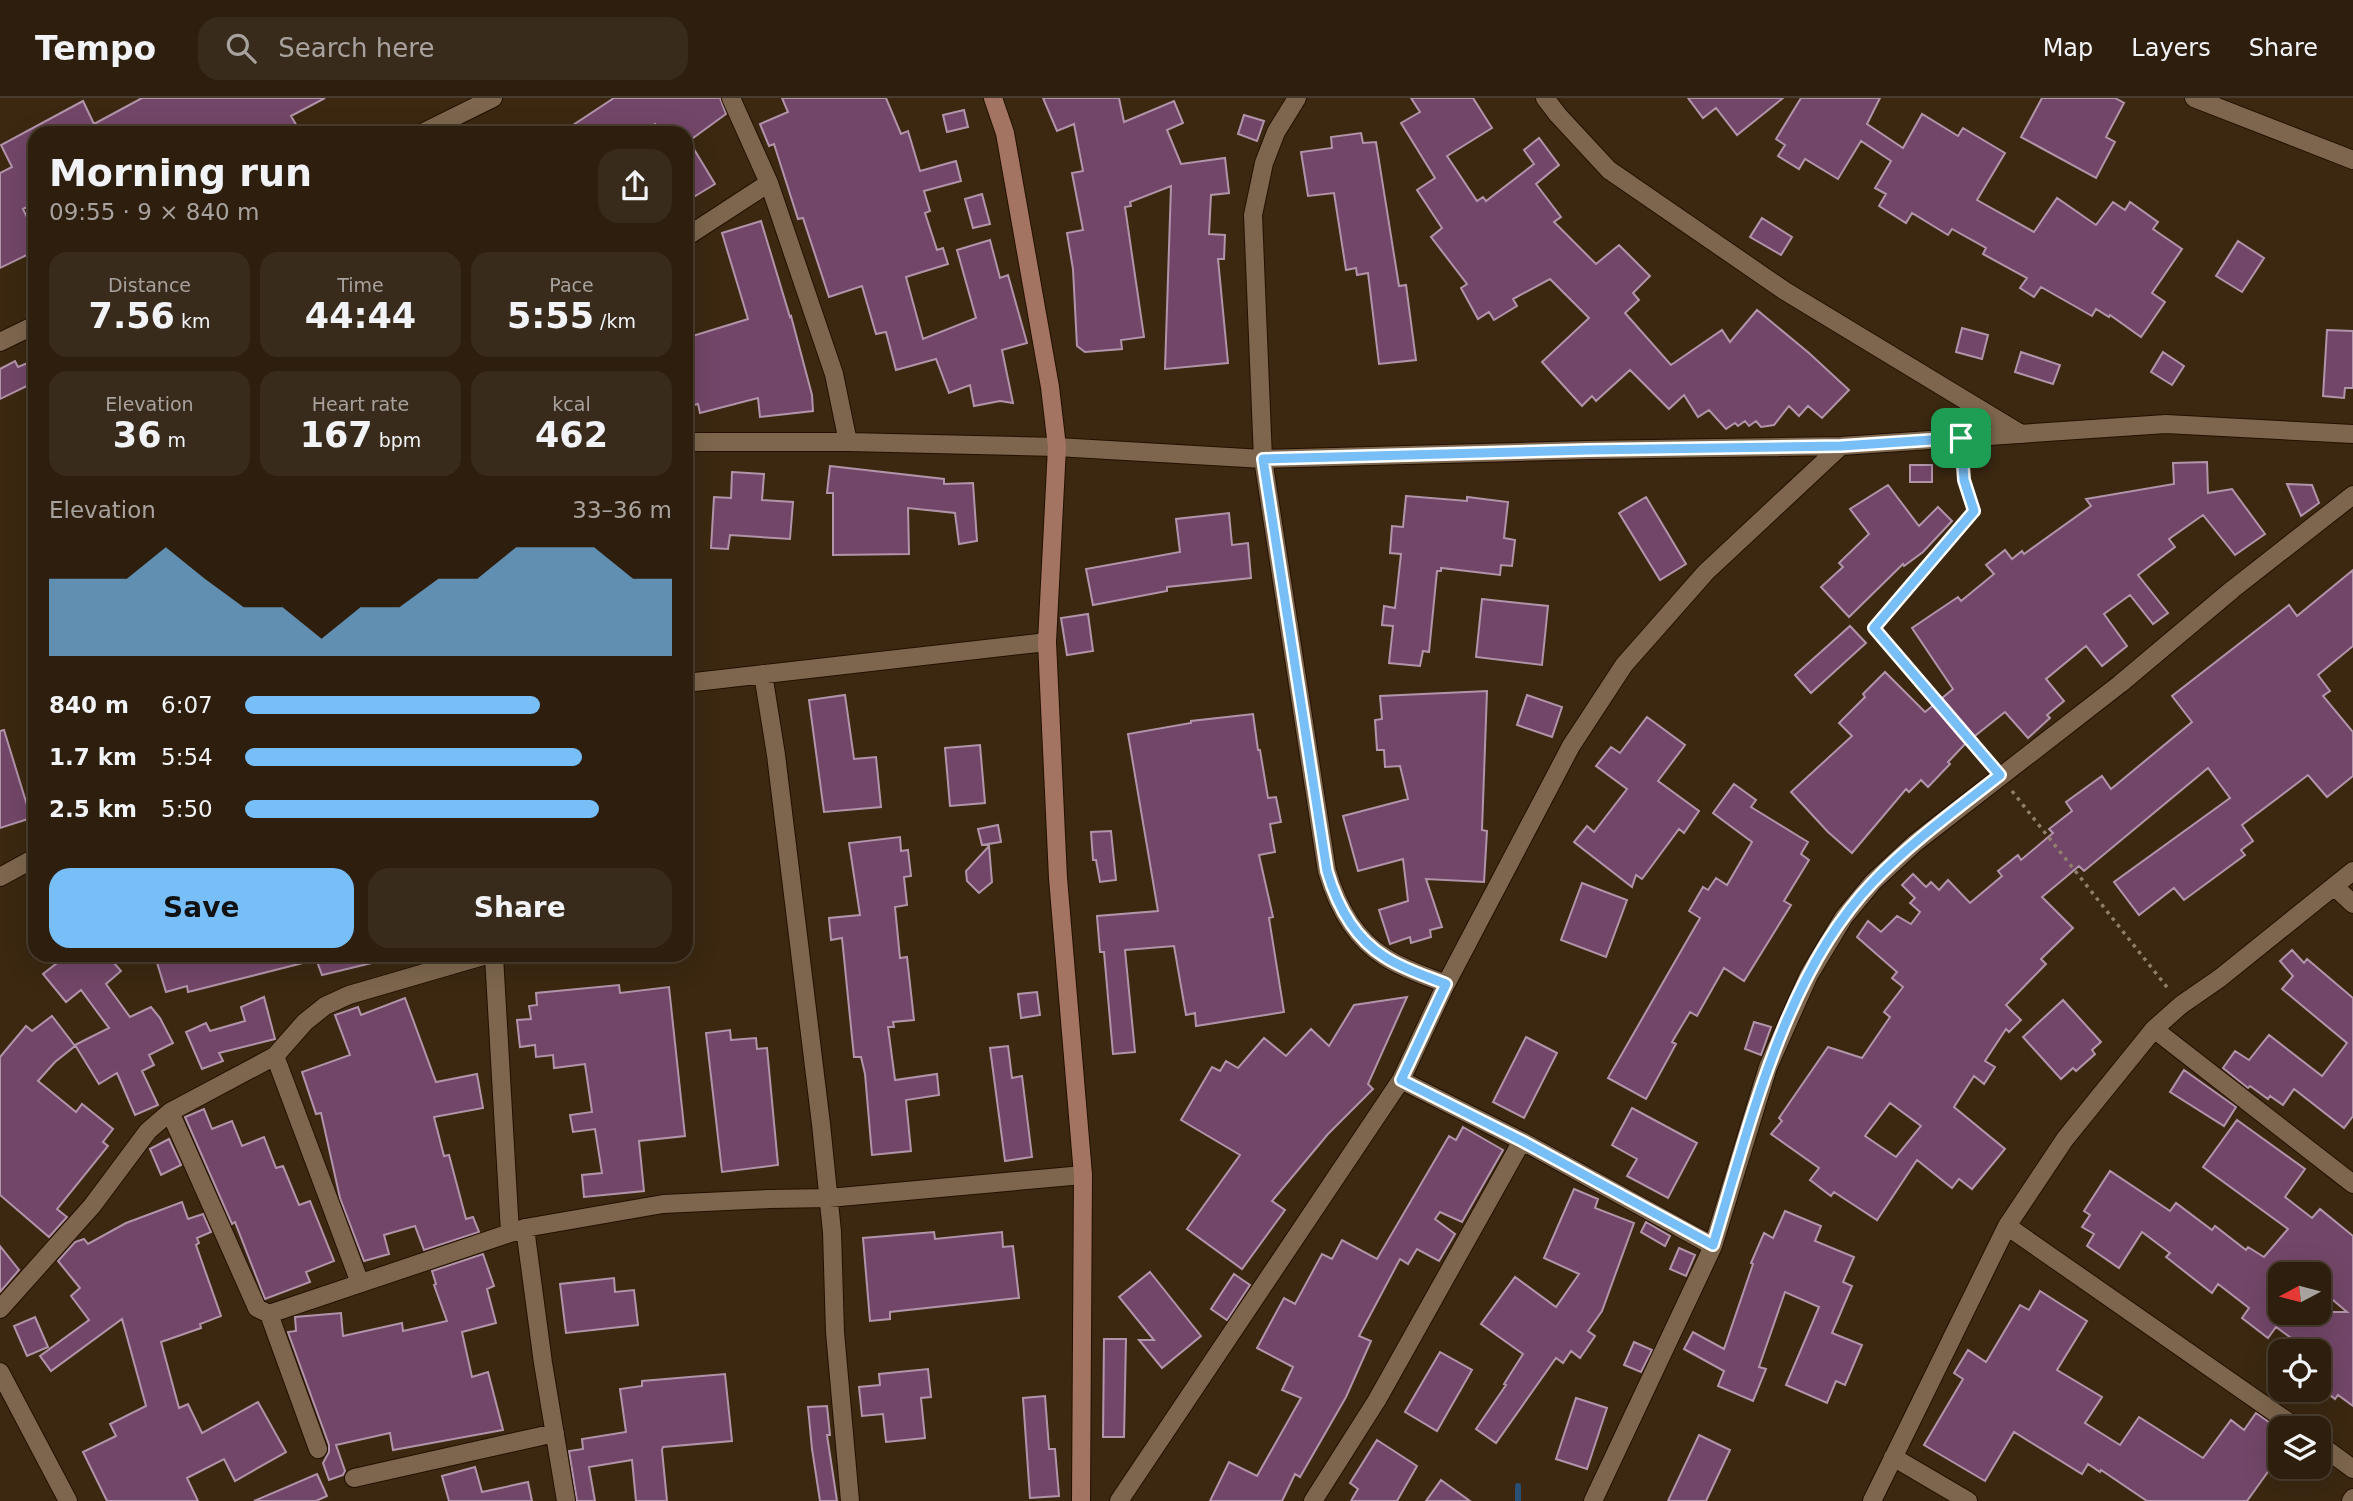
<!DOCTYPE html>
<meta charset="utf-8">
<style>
:root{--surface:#2d1e0d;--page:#392b1b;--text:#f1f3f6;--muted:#a7a29d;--line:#483c2e;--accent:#78bff7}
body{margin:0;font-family:"DejaVu Sans",sans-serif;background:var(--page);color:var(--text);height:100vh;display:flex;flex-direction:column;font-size:26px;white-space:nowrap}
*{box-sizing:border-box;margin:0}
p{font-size:23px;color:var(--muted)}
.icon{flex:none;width:38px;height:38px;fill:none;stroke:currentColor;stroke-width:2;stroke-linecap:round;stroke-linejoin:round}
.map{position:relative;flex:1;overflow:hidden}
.panel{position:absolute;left:28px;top:28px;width:665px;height:836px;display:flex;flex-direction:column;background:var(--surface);border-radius:21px;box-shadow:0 7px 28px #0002,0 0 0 2px var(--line)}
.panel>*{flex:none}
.needle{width:46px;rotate:263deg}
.fabs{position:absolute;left:2268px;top:1164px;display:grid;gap:14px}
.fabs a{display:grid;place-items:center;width:63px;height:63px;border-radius:14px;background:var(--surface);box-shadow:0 7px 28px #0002,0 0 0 2px var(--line);font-size:35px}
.pin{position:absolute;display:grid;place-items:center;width:60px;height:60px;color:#fff;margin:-30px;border-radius:14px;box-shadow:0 4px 10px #0006}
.round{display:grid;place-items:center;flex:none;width:74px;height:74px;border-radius:21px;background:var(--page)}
.headline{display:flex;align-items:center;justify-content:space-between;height:119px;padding:0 21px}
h1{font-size:38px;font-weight:700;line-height:52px}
.figures{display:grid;grid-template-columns:repeat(3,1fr);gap:10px;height:119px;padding:7px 21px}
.figures div{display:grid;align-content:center;border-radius:18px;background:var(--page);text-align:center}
.figures b{font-size:35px;font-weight:700}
.figures small{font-size:19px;font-weight:400}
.figures p{font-size:19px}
.chart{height:196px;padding:14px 21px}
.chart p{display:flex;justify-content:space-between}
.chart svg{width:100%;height:126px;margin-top:7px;fill:var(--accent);opacity:.7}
.button{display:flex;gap:14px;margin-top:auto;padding:14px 21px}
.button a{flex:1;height:80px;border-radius:21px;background:var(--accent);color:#111;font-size:28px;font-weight:700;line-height:80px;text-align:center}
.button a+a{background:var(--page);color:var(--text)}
ul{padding:0 21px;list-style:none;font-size:23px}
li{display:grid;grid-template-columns:112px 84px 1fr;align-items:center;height:52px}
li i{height:18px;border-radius:9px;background:var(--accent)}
header{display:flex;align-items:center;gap:42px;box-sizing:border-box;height:98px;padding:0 35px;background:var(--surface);border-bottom:2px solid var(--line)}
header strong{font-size:33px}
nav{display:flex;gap:38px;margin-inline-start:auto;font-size:24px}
.search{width:490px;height:63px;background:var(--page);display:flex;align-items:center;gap:18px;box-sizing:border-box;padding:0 24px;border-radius:21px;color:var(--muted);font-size:26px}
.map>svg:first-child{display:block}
</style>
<header>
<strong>Tempo</strong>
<div class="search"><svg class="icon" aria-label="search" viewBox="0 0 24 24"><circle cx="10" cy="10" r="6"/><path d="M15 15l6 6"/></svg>Search here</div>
<nav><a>Map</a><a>Layers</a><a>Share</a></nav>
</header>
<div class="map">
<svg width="2353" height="1403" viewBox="0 0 2353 1403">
<rect width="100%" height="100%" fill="#3c2811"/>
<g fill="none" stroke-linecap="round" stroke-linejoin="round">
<path stroke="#2a4f76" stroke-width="6" d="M1518,1403V1388"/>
</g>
<path fill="#724668" stroke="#b294aa" stroke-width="2" fill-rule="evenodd" d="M142,0H325L291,18L301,35H35V105L23,111L35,136V153L0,170V75L12,69L1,47L83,3L94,26Z
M614,0H720L726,16L689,43L715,86L692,100L686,91V35H661L655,26L643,35H561Z
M782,0H886L901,36L908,33L920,73L956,63L961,83L924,93L930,113L925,115L937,152L943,150L948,166L906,179L923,241L976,220L957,152L990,142L1000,180L1008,177L1027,245L1002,252L1013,305L1000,303L974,308L970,287L949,295L936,261L896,272L886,234L876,236L862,188L829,199L803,120L798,121L774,46L769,48L760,26L788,14Z
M1043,0H1119L1124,24L1174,3L1183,25L1167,32L1181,66L1225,60L1229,95L1211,97L1209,136L1225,137L1224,161H1218L1228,265L1165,271L1171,88L1130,104L1131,108L1125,109L1144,239L1121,242L1122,251L1085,254L1077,248L1073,171L1067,135L1083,132L1072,75L1083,73L1074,26L1057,33Z
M1411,0H1473L1492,30L1447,58L1477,103L1483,99L1486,103L1534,66L1524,52L1539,40L1559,67L1536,86L1561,119L1554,124L1596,166L1619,147L1650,178L1633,195L1639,202L1625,215L1671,267L1722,232L1730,244L1757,212L1809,255L1849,292L1822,320L1808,308L1799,318L1789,308L1774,327L1761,329L1756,323L1749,328L1745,323L1738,328L1735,325L1726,331L1709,312L1698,319L1684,297L1669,311L1630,272L1596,303L1592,298L1582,308L1542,264L1589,220L1550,181L1513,201L1517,208L1494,222L1489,214L1478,221L1461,190L1467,186L1431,139L1442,130L1417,92L1435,80L1401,25L1420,14Z
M1688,0H1783L1737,37L1716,10L1703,20Z
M1801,0H1880L1867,26L1903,50L1922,16L1958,38L1963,30L2005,55L1977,102L2034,134L2057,100L2096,127L2113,104L2125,112L2130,104L2158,124L2153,131L2182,151L2152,195L2165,204L2141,239L2110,217L2109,219L2096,211L2092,218L2041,189L2034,199L2020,190L2027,180L1983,156L1986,150L1952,131L1948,137L1912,115L1906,125L1879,108L1886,96L1875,90L1891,63L1861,43L1838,81L1805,61L1799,71L1778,58L1785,47L1776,41Z
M2042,0H2115L2124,5L2106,39L2115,44L2096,80L2021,39Z
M964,12L968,29L947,34L943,17Z
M1244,17L1264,23L1257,43L1238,36Z
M1361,35L1363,45L1376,44L1399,188L1406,187L1416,262L1379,266L1368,175L1357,177L1356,170L1346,172L1334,95L1308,98L1301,54L1332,50L1331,39Z
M982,96L990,126L973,130L965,101Z
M1762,120L1792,139L1781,157L1750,139Z
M761,123L790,219L791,218L812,297L813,313L760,319L758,300L700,315L698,306L686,309V240L748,221L722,135Z
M2238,143L2264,160L2242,194L2216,178Z
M1962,230L1988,237L1982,261L1956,254Z
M2327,232L2353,233V290H2345L2344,300L2323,298Z
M2021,254L2060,267L2053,286L2015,274Z
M2163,254L2184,268L2172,287L2151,274Z
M35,262V284L0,301V271L15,263L18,269Z
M2207,364L2208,395L2232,391L2265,436L2235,457L2203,417L2169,441L2175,449L2138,477L2168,515L2153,526L2130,497L2104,516L2127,548L2102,568L2086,548L2046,581L2064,603L2047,617L2050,620L2028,640L2005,614L1966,645L1948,664L1950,666L1928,689L1921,682L1909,694L1906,691L1852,755L1828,734L1791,694L1852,638L1839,625L1865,599L1863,596L1885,574L1925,614L1953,591L1912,530L1958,499L1961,503L1994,476L1986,467L2005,452L2012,461L2022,453L2024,456L2091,408L2086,401L2174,386L2173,365Z
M1910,367H1932V384H1910Z
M830,368L944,381V386L973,385L977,443L959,446L955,415L908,410L909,456L833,457V395H827Z
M732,374L764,376L762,402L793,404L790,441L730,437L728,451L711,450L714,399L731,400Z
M2287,386L2312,387L2319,405L2301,418Z
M1888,387L1919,428L1938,409L1952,423L1923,454L1904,468L1903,466L1849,519L1821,489L1843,469L1839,465L1869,436L1850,411Z
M1406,398L1467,403V399L1508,404L1504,440L1515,442L1512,468L1501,467L1500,477L1441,470V473H1437L1429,554L1423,553L1420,568L1389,565L1393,528L1382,527L1384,508L1395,510L1401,456L1390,455L1392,428L1403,429Z
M1646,399L1686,466L1660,482L1619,415Z
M1229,415L1232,447L1248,445L1251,480L1167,489V493L1093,507L1086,471L1180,454L1176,421Z
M2353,472V548L2318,577L2330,593L2323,598L2353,634V678L2327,699L2308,677L2242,727L2253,743L2241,752L2245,757L2184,802L2174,790L2139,817L2114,784L2230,700L2208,670L2084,773L2079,768L2042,799L2073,830L2041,861L2046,866L2006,907L2021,922L2009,934L2006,931L1985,963L1995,969L1984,986L1974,978L1954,1009L2005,1051L1972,1091L1959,1081L1952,1090L1917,1062L1877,1122L1834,1094L1831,1098L1810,1082L1819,1070L1771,1036L1782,1023L1779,1020L1828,949L1862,960L1890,919L1884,914L1903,889L1892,880L1897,874L1857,839L1868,823L1881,834L1897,818L1911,826L1920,814L1910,805L1915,800L1902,787L1913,776L1926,789L1931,784L1939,792L1948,782L1970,805L2002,778L1998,773L2018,757L2021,762L2053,735L2049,731L2072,713L2066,704L2102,678L2111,691L2192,624L2172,598L2289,507L2297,518ZM1890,1005L1921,1028L1896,1059L1865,1038Z
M1482,501L1548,508L1542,567L1476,559Z
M1088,516L1093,553L1067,557L1061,520Z
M1850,528L1866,545L1811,595L1795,577Z
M1487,593L1482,732L1487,733L1484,784L1426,781L1442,829L1430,832L1431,839L1411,845L1410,839L1390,846L1379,812L1408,803L1403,761L1358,773L1343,718L1408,701L1400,668L1385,669L1384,652H1377L1375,622L1382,621L1380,598Z
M845,597L854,661L876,659L881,709L824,714L809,602Z
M1527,597L1562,609L1552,639L1517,627Z
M1253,616L1258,652H1260L1268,700L1276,699L1281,724L1270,726L1275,754L1259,757L1273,819L1269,820L1284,914L1196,928L1195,915L1186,917L1174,848L1125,852L1135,954L1113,956L1104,854H1100L1097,818L1158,813L1128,636L1191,625V623Z
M1647,619L1685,647L1658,683L1699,713L1684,735L1679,731L1642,781L1636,777L1632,789L1574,744L1587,728L1594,734L1627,691L1596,668L1611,649L1620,655Z
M4,632L31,720L0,730V633Z
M980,647L985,705L950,708L945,650Z
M1734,686L1756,702L1751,709L1808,744L1801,756L1809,762L1784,803L1791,807L1744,883L1724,870L1697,918L1690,914L1672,944L1676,946L1646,1001L1608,980L1700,820L1689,813L1703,789L1708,792L1716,780L1727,787L1752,744L1713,715Z
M998,727L1001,744L982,747L978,731Z
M1111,733L1116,782L1100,784L1096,762H1093L1091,734Z
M900,739L901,753L908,752L911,778L904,779L907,807L895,809L900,860L907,859L914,922L893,924L894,929H888L895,982L937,976L939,997L906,1002L911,1053L872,1057L865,976L861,959H854L842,840L831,842L829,820L860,817L849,745Z
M989,748L992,784L979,795L967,783L966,773Z
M1582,785L1627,802L1606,859L1561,842Z
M2292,852L2304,865L2307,861L2353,900V1018L2344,1030L2294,991L2283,1007L2270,998L2268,1001L2250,988L2248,990L2223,970L2235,953L2249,962L2269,937L2322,978L2347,945L2282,891L2293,878L2280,863Z
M66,858H108L121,873L106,886L130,919L151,909L160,920L173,945L149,957L154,967L142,973L158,1007L135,1017L117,975L99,986L75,947L109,930L81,892L66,904L43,876Z
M155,858H306L307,864L188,894L187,888L166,894Z
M315,858H375L376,864L322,877Z
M619,887L620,895L669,889L685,1038L639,1043L644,1093L584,1099L582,1077L602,1075L595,1031L573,1034L570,1017L592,1014L585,966L554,970L553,957L536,959L535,947L520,949L517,922L531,921L529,908L537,907L536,895Z
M1037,894L1040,917L1021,920L1018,896Z
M264,899L275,941L219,955L223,963L202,971L186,934L206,925L210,933L245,923L241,909Z
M1407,899L1368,986L1373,991L1328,1036L1272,1103L1285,1112L1242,1171L1187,1131L1240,1057L1181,1022L1212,969L1220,973L1226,963L1238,970L1264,940L1286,958L1311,931L1329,948L1354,907Z
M405,900L436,984L477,976L483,1010L434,1019L444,1058L449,1057L466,1121L473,1119L479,1134L424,1152L415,1128L384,1137L389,1156L364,1163L340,1100L321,1015L316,1016L302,974L350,957L335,917L358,909L361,917Z
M2063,902L2101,944L2092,952L2095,956L2076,973L2073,970L2061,981L2023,939Z
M52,918L75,948L55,964L38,983L76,1014L82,1006L113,1031L103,1044L108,1048L57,1111L67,1119L49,1139L0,1097V959L26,928L32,933Z
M1754,924L1771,929L1761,957L1745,951Z
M730,932L731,942L756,940L757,951L767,950L778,1067L722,1074L706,935Z
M1526,939L1557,955L1524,1020L1493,1004Z
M1008,948L1012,980L1022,978L1032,1059L1005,1063L990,950Z
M2184,972L2236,1009L2224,1028L2170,994Z
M1632,1010L1697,1045L1668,1100L1627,1078L1637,1061L1612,1047Z
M204,1011L212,1031L232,1023L242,1048L264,1039L276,1070L283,1068L299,1107L310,1103L334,1163L306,1174L310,1184L265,1201L235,1124L232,1126L185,1019Z
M2237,1022L2305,1071L2285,1099L2312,1120L2320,1111L2353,1138V1308L2338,1297L2335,1301L2319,1288V1253H2309L2276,1229L2268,1240L2242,1220L2249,1210L2218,1186L2212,1195L2166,1159L2170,1155L2142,1134L2119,1170L2087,1148L2094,1136L2082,1129L2090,1117L2084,1113L2110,1073L2170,1113L2176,1105L2212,1132L2215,1128L2246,1152L2248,1149L2264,1159L2288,1131L2203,1069ZM2280,1176H2319V1190L2347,1214H2280Z
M1463,1029L1503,1052L1462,1124L1440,1114L1435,1121L1455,1136L1439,1163L1417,1151L1408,1166L1400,1161L1359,1238L1371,1243L1346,1299L1300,1379L1295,1376L1282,1403H1210L1229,1364L1257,1378L1301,1300L1282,1292L1293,1269L1257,1250L1284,1200L1295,1206L1322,1156L1332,1161L1342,1142L1377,1161L1449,1038L1456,1042Z
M169,1041L181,1067L161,1077L150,1051Z
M1574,1091L1598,1101L1595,1110L1634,1125L1602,1213L1588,1233L1595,1238L1580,1260L1571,1253L1563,1265L1556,1260L1496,1345L1476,1331L1506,1287L1504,1286L1523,1256L1481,1226L1515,1179L1556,1209L1579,1176L1544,1160Z
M182,1104L188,1121L203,1116L211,1134L197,1140L199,1145L196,1147L221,1218L200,1226L201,1230L161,1244L179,1310L188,1306L202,1335L258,1304L286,1354L235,1383L224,1361L187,1380L198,1403H107L83,1354L116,1338L110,1326L146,1308L122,1221L51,1273L40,1258L89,1222L71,1198L80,1190L58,1163L75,1144L84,1141L88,1146L126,1125Z
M1785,1113L1821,1128L1815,1143L1854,1159L1843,1184L1852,1188L1832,1235L1862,1247L1845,1287L1836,1283L1827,1305L1786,1287L1819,1209L1785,1194L1759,1269L1766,1271L1753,1303L1718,1288L1724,1273L1684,1251L1693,1234L1724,1251L1753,1166L1751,1165L1764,1135L1773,1140Z
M1646,1124L1670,1138L1665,1148L1641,1134Z
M934,1134L935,1141L1002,1134L1003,1149L1013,1148L1019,1200L890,1214V1221L870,1223L863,1140Z
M0,1148L19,1172L0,1194Z
M1679,1150L1695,1157L1686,1178L1670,1171Z
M483,1156L494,1188L487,1191L496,1225L462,1234L472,1279L488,1274L503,1332L393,1352L390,1335L336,1347L345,1373L343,1377L329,1382L323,1365L329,1354V1347L289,1237L288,1234L296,1233L295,1219L341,1215L343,1238L402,1225L403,1233L447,1223L434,1187L436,1186L432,1173Z
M1150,1174L1201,1238L1162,1270L1139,1242H1154L1119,1199Z
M1234,1176L1250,1187L1227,1222L1211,1211Z
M614,1180L615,1194L634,1192L638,1227L566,1235L560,1186Z
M2040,1193L2087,1223L2057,1272L2102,1299L2085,1325L2120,1347L2139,1319L2203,1360L2231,1322L2244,1332L2256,1315L2280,1332V1357L2247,1403H2147L2101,1372L2100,1374L2088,1366L2082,1376L2014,1334L1985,1383L1924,1347L1963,1281L1954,1275L1968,1252L1986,1264L2020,1207L2029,1212Z
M35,1219L48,1249L27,1258L14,1228Z
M1104,1241H1126L1124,1339H1103Z
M1634,1244L1652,1252L1641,1274L1624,1267Z
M1440,1254L1472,1272L1437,1333L1405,1314Z
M928,1271L931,1299L921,1300L925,1340L886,1344L883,1316L862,1318L859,1289L880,1287L879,1276Z
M725,1276L732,1343L663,1349L662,1352L667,1403H636L632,1362L589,1369L595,1403H577L569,1353L583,1351L582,1341L626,1334L620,1291L642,1288V1283Z
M1045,1298L1049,1351H1055L1059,1398L1030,1400L1023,1300Z
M1576,1300L1607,1310L1587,1371L1556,1361Z
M827,1308L830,1337H827L837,1403H820L812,1351L808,1309Z
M1699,1337L1730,1352L1706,1403H1668Z
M1377,1342L1417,1368L1397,1403H1351L1358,1391L1350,1385Z
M475,1369L482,1394L528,1384L532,1403H449L442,1378Z
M317,1376L327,1398L316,1403H254Z
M1441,1382L1470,1403H1426Z"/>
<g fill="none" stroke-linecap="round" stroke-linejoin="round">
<defs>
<path id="street" d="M731,0L769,85L834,276L848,344
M1297,0L1276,34L1264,65L1253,117L1263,361L1327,773C1337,807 1354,840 1385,859C1403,871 1426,878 1446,886
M1545,0L1558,17L1609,72L1785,193L2021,336
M2194,0L2353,62
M422,35L493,0
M686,139L769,85
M0,244L35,227
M686,344H848L1057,349L1263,361L1588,352L1841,348L2166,326L2353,336
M763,576L776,657L821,1026L832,1134L835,1234L850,1403
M686,585L1047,544
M0,779L35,760
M2334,788L2353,806
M494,858L510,1135
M2154,931L2353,1086
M275,958L360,1185
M1401,982L1522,1043L1713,1148
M170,1014L275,958L305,924L325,908L349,897L483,858
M2007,1128L2297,1330
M525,1130L543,1265L566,1403
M0,1211L92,1108L148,1033L170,1014L257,1210L269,1216L525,1130L663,1106L770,1101L829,1100L1083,1077
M269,1216L318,1351
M0,1274L68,1403
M2319,1346L2353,1371
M1893,1359L1968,1403
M354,1380L555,1335
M1119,1403L1401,982L1446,886L1571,648L1624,567L1706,474L1841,348
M1313,1403L1377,1302L1522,1043
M1593,1403L1713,1148L1768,969L1809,877L1844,819L1873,784L1915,745L2120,586L2233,491L2353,397
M1872,1403L2007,1128L2065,1041L2154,931L2181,907L2220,880L2353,773
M2351,1403L2353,1400"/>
<path id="secondary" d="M993,0L1005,35L1050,289L1057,349L1047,544L1058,780L1083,1077L1081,1403"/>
</defs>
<use href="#street" stroke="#231000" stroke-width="20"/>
<use href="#secondary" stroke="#231000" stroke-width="20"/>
<path stroke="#907f6c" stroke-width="3.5" stroke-dasharray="3.5 5" stroke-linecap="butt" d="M1962,359L1964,381L1974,413L1874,529L1990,665
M2012,693L2170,893"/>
<use href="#street" stroke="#7d664d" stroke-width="18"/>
<use href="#secondary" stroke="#a37461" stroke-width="18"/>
</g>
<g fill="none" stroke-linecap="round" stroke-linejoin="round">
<defs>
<path id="route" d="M1961,340L1964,382L1974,413L1874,530L2000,677C1957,711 1911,744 1873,784C1784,877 1750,1027 1713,1147L1522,1043L1401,982L1446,886C1426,878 1403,871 1385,859C1354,840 1337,807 1327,773L1263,361L1588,352L1841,348Z"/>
</defs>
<use href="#route" stroke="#fff" stroke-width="14"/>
<use href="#route" stroke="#78bff7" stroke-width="9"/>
</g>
</svg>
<div class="fabs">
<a><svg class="needle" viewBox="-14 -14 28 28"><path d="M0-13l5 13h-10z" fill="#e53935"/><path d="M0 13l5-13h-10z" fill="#a7a29d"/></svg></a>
<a><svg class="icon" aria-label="locate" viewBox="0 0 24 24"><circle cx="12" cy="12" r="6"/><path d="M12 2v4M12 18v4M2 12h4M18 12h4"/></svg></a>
<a><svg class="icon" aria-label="layers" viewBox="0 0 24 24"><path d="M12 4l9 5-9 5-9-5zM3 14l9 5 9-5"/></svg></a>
</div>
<div class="pin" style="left:1961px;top:340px;background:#1e9e55"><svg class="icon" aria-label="arrive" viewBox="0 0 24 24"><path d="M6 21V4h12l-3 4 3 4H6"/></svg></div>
<section class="panel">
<div class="headline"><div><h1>Morning run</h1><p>09:55 · 9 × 840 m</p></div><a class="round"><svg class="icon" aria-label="share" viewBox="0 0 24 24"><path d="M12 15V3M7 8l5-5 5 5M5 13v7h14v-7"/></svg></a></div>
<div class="figures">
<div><p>Distance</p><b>7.56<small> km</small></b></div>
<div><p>Time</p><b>44:44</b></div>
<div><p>Pace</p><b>5:55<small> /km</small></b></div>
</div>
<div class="figures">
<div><p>Elevation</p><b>36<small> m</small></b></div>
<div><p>Heart rate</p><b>167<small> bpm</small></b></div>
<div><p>kcal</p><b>462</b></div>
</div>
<div class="chart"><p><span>Elevation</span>33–36 m</p>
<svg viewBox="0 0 160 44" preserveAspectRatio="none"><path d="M0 44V17L10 17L20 17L30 6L40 17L50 27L60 27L70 38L80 27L90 27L100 17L110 17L120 6L130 6L140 6L150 17L160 17V44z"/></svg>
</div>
<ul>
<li><b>840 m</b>6:07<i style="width:69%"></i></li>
<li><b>1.7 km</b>5:54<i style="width:79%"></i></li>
<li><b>2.5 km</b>5:50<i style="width:83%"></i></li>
</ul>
<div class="button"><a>Save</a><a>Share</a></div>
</section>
</div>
